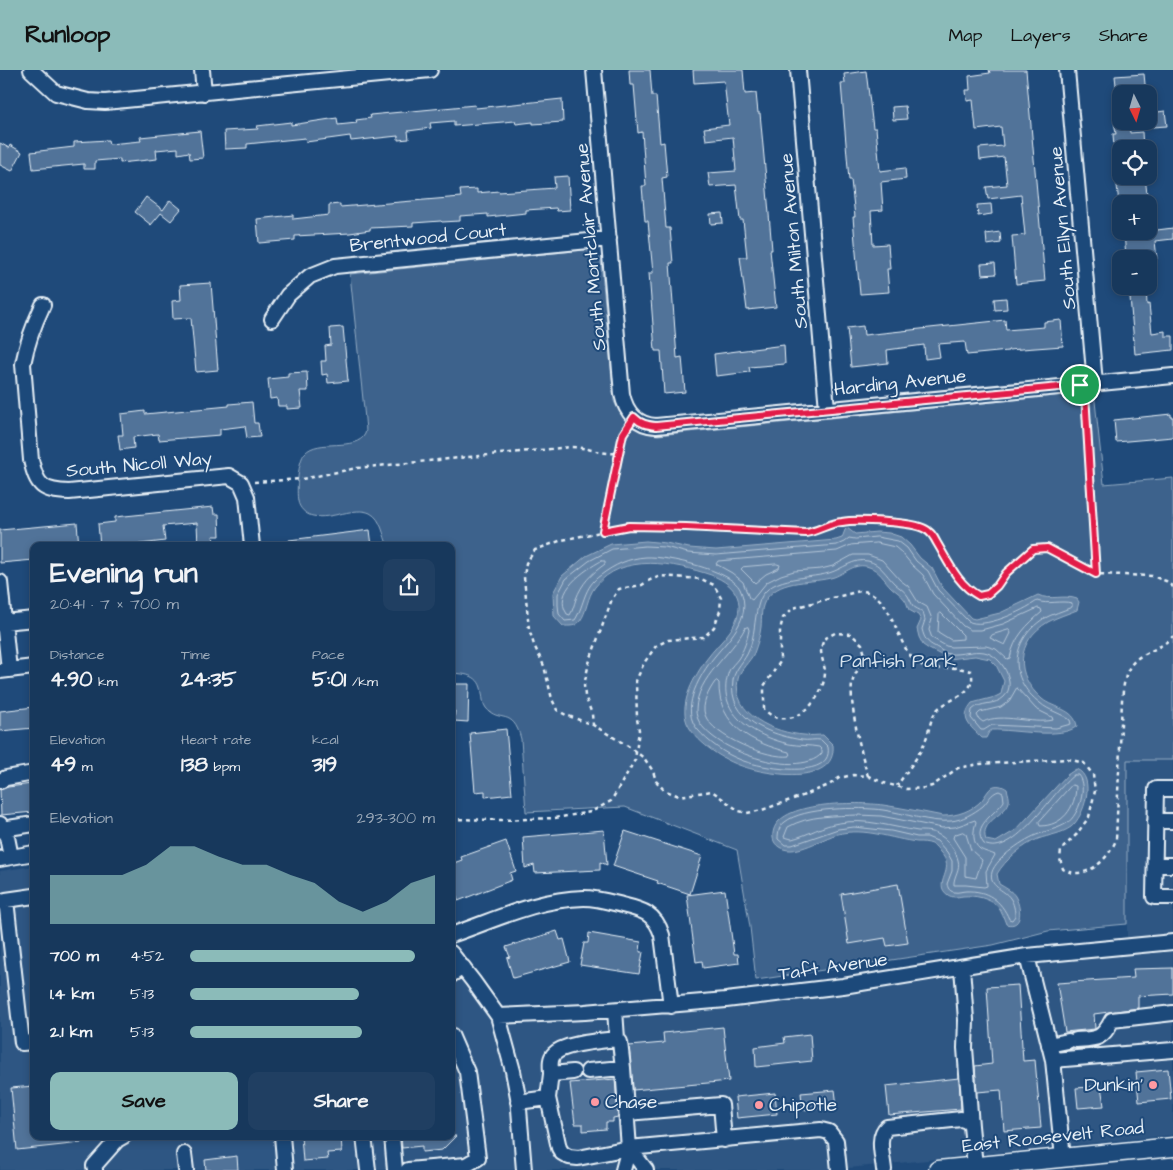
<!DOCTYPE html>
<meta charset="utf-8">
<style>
:root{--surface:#17385c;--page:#203f62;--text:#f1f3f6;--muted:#9eacbb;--line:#365272;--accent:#8bbbb9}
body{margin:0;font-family:"Architects Daughter",sans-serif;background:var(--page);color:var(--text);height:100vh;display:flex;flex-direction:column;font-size:19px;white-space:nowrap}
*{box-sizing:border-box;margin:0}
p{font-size:16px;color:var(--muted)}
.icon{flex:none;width:28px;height:28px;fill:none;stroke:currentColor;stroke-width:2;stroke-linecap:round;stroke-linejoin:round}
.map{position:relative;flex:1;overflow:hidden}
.drawer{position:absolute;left:30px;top:472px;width:425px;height:598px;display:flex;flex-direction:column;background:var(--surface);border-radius:10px;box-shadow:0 2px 8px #0003,0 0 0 1px var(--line)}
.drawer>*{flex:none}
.needle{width:32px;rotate:175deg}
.fabs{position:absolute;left:1112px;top:15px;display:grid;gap:10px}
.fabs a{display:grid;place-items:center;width:45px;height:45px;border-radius:10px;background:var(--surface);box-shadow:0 2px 8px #0003,0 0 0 1px var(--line);font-size:25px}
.pin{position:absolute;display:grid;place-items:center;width:42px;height:42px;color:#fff;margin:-21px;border:2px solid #fff;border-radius:50%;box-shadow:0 1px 5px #0007}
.round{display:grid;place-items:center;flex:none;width:52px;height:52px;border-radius:10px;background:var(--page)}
.head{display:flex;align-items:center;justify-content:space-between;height:85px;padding:0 20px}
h1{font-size:28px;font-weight:700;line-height:38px}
.metrics{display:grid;grid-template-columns:repeat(3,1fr);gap:8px;height:85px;padding:5px 20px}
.metrics div{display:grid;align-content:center}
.metrics b{font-size:21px;font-weight:700}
.metrics small{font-size:14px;font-weight:400}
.metrics p{font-size:14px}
.chart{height:140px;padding:10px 20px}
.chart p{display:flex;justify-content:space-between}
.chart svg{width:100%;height:90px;margin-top:5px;fill:var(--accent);opacity:.7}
.cta{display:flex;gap:10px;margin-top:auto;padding:10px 20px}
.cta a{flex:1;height:58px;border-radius:10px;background:var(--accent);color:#111;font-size:20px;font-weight:700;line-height:58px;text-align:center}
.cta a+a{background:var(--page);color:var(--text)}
ul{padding:0 20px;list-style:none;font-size:16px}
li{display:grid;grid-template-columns:80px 60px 1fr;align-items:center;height:38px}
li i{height:12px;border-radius:6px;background:var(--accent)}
header{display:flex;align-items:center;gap:30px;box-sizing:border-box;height:70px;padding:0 25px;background:var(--accent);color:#111}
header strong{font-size:24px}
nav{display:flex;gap:28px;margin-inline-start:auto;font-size:18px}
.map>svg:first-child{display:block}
</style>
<header>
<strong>Runloop</strong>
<nav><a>Map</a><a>Layers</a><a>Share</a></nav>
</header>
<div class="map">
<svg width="1173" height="1100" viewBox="0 0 1173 1100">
<rect width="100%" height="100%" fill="#1f4a7a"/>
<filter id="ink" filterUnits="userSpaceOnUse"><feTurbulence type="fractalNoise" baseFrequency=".02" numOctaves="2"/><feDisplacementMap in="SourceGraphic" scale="10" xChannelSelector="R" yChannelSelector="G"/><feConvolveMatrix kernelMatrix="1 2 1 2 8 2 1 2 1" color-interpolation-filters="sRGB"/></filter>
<g filter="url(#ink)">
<path fill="#2e5683" d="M1127,690H1173V868L1127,871Z
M34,796V1066H451V894L467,913L492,950L602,949L714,940L842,925L943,909L1060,888L1173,879V1065L829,1100H0V801Z"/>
<path fill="#3c628c" stroke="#92aac2" d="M584,180L596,183L601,191L614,331C622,351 636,363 658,365L1094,322L1104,414L1173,408V690H1127V854L1048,861L993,875L756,910L750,857L737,780L625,737L526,742L521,669C513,637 499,654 486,638C483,634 483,629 482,623C480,605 467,604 451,603V476H388C383,466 382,449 370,443C355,436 331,450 313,446C306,445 299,438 298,431C296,421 298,390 305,383C318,368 356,382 365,364C367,360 365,354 365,349L350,204Z"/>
<path fill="#6685a7" stroke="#9ab0c7" d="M847,458L855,464L877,462L889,463L901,467L910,475L920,488L932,498L942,517L971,548L975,549L1000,543L1038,525C1050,531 1064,524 1077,529L1079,532L1077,540C1067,544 1057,547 1048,552C1016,571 1014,605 1042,629C1054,639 1074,638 1077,656C1062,670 1013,659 992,660L989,662L986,668H982C970,656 959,649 972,633L995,627L1001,624L1004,611L996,595L990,589L975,586L949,589L929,579L923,575L919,567L917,559L921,550L918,545L909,540C908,537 907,533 905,530C901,524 895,521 891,517C884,510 879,500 869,497C855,492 846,503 834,507C812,514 782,508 767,528C760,537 762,547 761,557C760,566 757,575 754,583C750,592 740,599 738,609C731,645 775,663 804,665C811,666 817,665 823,665L833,675C837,718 762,704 739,695C720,688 695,671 687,653C679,632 695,606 706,590C713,580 723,571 730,561C748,535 738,515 711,505C675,493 622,482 595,517C587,527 587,542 580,551C576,557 569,556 563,556L554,546L553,523L562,506L586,486L611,474L646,471L666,473L689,478L716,480L836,470L842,468L845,460Z
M1076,699C1097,707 1084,747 1071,757C1061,764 1049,765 1038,769C1023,775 1005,790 997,804L999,814C1004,817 1012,821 1015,826C1021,836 1024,859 1006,854C1004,849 1002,842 998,837C990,828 974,825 963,826C957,827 953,828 948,825C931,813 958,800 940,782C938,779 935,775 932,774C927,772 922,772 917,772C891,769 865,757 838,764C822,768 797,786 781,778C775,775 772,770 773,763C777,730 859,732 883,735C903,738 923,742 943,746C957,746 972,741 982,730C985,726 988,720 992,717C997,714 1003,716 1007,719C1008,723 1010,728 1009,732C1005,746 979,751 986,770L996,772L1016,760L1067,705Z"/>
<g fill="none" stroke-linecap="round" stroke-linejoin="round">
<path stroke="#b4c6d8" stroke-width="1" d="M877,467L898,471L907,478L916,491L928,501L938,520L968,551C983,560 1023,541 1037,531C1048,535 1060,530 1072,533V537C1063,541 1052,544 1043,549C1010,571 1008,609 1040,633C1049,641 1061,643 1070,650L1071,654L1056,658L992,655L984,660H981L971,648L972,640C981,631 995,636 1004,627C1018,613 1001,585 984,582C973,580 961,585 949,584C944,583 940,579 936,577C927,573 924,568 922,559L925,550L923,542C920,540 915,538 913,536C911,533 910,529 908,526C904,520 898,517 894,513C886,505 881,494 868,491C853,488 843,499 829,503C806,510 765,504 758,536C754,551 755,565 749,580C745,591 735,598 733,610C727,650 771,665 802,670C808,671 815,669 821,670L828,677C834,712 757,697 741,690C725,684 708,672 698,660C680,640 698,609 711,591C727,570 754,549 740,519C731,500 666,486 646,487C629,488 614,495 601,505C583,517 585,534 575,550L565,551L559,544L558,535V524L566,509L589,491L612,479L645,476L665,477L688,483L716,485L837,475L844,472L849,468L855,469Z
M877,473L895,477L902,483L912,495L923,505L933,524L963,556L970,560H981L1003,554L1038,538L1041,539L1042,542C1027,555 1014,567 1010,588L1007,589L996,579L986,576L951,577L946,576L932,568L929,560L932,549L927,537L918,532L908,516L900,510L882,490L868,485H853L833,496L821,499L794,501L781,505L767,512L752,530L749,528L743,512L732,503L716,494L718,491L837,481L851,475Z
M601,491H605V494C591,504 582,513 576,529C574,535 573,540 570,545L567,544C552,521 585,500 601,491Z
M777,494L780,495L779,498L766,504L755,513L741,499L743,497Z
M941,543L963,565V569L951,570L938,562L939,545Z
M748,557L749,560C747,570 744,580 738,589C735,593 731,596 729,601C714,643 754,666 789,674C799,676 809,675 819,677L822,680V683C799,712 695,676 696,640C697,606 731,586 745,558Z
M1009,560L1011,563L1005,575L990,568L992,565Z
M717,611L719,613C718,656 752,673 789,682L790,686C768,689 713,667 705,645C701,635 709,620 715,612Z
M1017,618L1036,639L1052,647L1053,650C1032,655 1002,642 983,652L979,649L977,645L980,642L1001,637L1009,631Z
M1074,705H1078C1088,717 1079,745 1067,753C1058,759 1048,760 1039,764C1026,768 996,788 992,802C988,817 1004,819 1010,828C1014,833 1015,841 1015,846L1012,850L1009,849C1001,830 987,820 966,821C962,821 958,823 954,822C949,821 948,818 947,814L952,801V791L947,782L937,771L927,767H917L891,761L854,757L838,759L792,775H785L778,769C778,762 779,756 785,752C803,737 860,737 883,740C904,743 931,753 951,751C962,750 974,743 983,736C988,731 991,723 999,721L1003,723L1004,731C996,744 970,756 984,774C1015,789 1052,721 1074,705Z
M1072,715L1076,716C1076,738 1062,756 1040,756L1039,752Z
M858,745L881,746L942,758L955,757L975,750L976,752C973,761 972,773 980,779C985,782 991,783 995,785L986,801L987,816L984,817L966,815H954C953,807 961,799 958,790C956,781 946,767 937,764C931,761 925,761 918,761C891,757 866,748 839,753C823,755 808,765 792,769L784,767L788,757C809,745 835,746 858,745Z
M963,762L966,764L971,780L982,790L976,808L965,806V787L953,768L954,765Z"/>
</g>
<path fill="#517399" stroke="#e8f1f8" d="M629,0H650L652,26H656L660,73L664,72L667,107L662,108L666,158H670L673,193H670L677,288L682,287L685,322L664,324L661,281H655L649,203H653L648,151H645L642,116H646L642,62L638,63L634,15H630Z
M693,0H743L745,24L756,23L758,43H760L767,120L772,180H770L776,237L747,240L740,187H747L743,150H740L736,115L710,117L708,103L736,101L733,67L706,70L704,58L729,55L724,11L694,13Z
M989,0H1026L1045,211L1016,214L1012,166L1025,165L1021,125L988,129L986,117L1007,115L1004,87L980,90L979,78L1003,76L1001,57L976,60L973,30L967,31L966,20H970L969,6L990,3Z
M866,1L873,58H876L880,101L905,98L906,109L881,112L883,140L871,141L873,175L888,174L890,199H887L889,222L860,224L855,172L853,147H855L851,110H849L841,13H845L844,4Z
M1144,4L1146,24H1117L1115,6Z
M562,29L563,52L533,54V52L516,54L515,51L454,56V51L430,53L431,58L408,61L409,69L398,70V66L351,71L350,66L306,72L305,68L247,74V78L225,79L224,61L258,59L257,56L291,52V55L337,48L338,55L357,53L356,50L371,48L370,45L475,35L476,38Z
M905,36L907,49L893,50L892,37Z
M1165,41L1167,56L1152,57L1150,43Z
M1114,51H1129L1130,63L1142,62L1143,79H1114L1113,64H1116Z
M200,61L203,88L190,89L189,82L178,84V78L156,80L157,89L120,93V89L95,91V99H84V94L33,99L31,82L74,77V72L108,70L109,74L141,71L140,67Z
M0,73L9,78L10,75L22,82L12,101L0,95Z
M568,106L570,140L557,141L556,138L526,140V143L488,147V144L460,146V151L442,152L441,151L413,153V156L370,158V160L350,163L295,166V170L259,173L257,149L293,145V149L329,145V135L340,134V137L461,127L460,120L477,119V123L499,121V122L555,118L554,107Z
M1116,106H1145L1148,134H1119Z
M146,127L163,140L170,130L181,139L171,151L161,143L151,155L135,142Z
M991,134L992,144L978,146L977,135Z
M722,143L723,153L711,154L710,144Z
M1173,158V169L1155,171L1157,189H1126L1124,161H1149Z
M1000,162L1001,173L987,175L986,164Z
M995,193L996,204L982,205L981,194Z
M211,213L218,300L196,302L191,248L173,249L172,231L181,230L180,215Z
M1129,216H1146L1147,235L1149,234L1152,263L1165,261V266H1173V280L1135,284Z
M1006,228L1007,239L995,240L994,229Z
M1005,250L1006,260L1044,257V252L1061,250L1063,276L1008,280V281L967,285L965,272L938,274L940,287L925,289L924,275L887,280L888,293L851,297L847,258L863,256L864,265Z
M343,257L348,311L328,313L327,304L322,305L321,291H326L325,276L331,275L330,258Z
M784,275L785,294L749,297L750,302L716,306L714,284Z
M307,302L308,321H300L302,338L287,339V336H278L277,328L270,329L268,309L288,307V303Z
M252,332L254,353H258L260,367L247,368L245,356L220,359V365L159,370L158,364L133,367L134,378L120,380L118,365H123L121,344L145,341V344L229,336V334Z
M1171,344V347H1173V367L1116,372L1114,350Z
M213,437L214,444H219L220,466H213L215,476H198L197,453L163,456L165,471L124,476H100L98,454L115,452V447Z
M77,453L79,476H34V490L0,493V460Z
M370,460L372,476H290L289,470Z
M451,614H469L468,652L454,651L455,641H451Z
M34,637V658L0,661V641Z
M506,659L512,724L485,727V721L475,722L470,663Z
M32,714L34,742L1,745L0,720L8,717Z
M604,760L607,795L600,792V800L535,803L534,795L525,798L523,767Z
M625,761L702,786L690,824L657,813L658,811L613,796Z
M506,771L516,801L510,803L512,810L458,831L457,826L451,828V794L462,790L461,787Z
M898,814L908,873L887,876L885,868L849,874L841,824Z
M725,820L734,884H738L739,893L703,898L702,891L696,892L687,825Z
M557,861L560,870L564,869L570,892L513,908L507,888L510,887L506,877Z
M589,863L641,872L640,882H643L639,904L580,895L584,873H588Z
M1173,898V924L1138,926V938L1094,944L1095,959L1065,962L1057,913L1134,908L1133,899Z
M1018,915L1023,991L1035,990L1041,1058L1004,1061L1001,1020L977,1022L975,996L992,994L987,917Z
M723,957L729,1011L633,1020L629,976L664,973L663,963Z
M810,964L812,991L756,997L755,977L785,973L784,967Z
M1168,999L1171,1029L1139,1032L1136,1002Z
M959,1008L961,1039L889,1045L886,1016Z
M615,1009L618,1047L613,1048V1052H606V1059L583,1061V1054H575L570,1013Z
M34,1016V1066H81V1073L17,1080L11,1018Z
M1101,1016L1104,1036L1078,1038L1076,1018Z
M835,1020L837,1036L803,1040L801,1023Z
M775,1023L777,1044L737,1048L735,1027Z
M301,1066H341L342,1082L327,1083L328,1089L303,1091Z
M401,1066H456L442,1080L422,1082V1076L402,1078Z
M237,1086L238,1100H206L205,1090Z"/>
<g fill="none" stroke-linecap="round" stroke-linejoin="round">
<defs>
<path id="minor" d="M31,0L56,23L88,31L105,32L430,0
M202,0L204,23
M594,0L622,324C626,343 637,355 656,356L1173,306
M798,0L827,339
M1067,0L1095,313
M43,235C34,254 27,273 23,294L31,390C37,416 42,421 69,422L229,406L241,413L247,427L252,476
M272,249L288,225L310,206L335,196L609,169
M0,512L9,600
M4,552L34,549
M0,601L34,597
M0,711L6,708L34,703
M1173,719H1156L1154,827H1173
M1155,751H1173
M0,754L7,767L11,787
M2,759L34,754
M0,789L34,783
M1155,795H1173
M34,826L6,830L22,973L34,972
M451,865C495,850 537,829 584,828C597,828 610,832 622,835C643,840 655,843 662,865L671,936
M451,883L473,911L498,946L513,1001L518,1027L524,1100
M1027,886L1053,990L1063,1088
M962,897L966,950L965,978L971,1056
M451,905L463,897
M615,940L617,969L620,972L623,998L629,1078L623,1100
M498,946L585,942L726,930L843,916L1027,886L1173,872
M1076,970C1096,969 1102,970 1112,950L1173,943
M1049,975L1068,971
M1053,990L1173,980
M588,1001L623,998
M573,1002L551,1004L548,1028L559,1078L562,1083L569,1087L578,1088L629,1078L821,1060L829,1062L836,1071L839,1100
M551,1004C551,997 549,989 554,984C564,973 602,971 617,969
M518,1032L548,1028
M627,1043L721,1035L724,1070
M282,1066L285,1100
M364,1066L368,1100
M392,1066L395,1100
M629,1078L646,1100
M184,1084L186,1100
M95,1100L94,1096L117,1070L124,1066
M408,1100L466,1095L478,1088L467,1002L451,965
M884,1100C883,1087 876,1067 887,1057L961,1049L967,1051L971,1056L975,1096"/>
<path id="major" d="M938,1100L1173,1077"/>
</defs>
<use href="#minor" stroke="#e8f1f8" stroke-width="18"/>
<use href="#major" stroke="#e8f1f8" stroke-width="21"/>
<path stroke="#e8f1f8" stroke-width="2.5" stroke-dasharray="4 4" stroke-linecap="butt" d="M1085,328L1096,504
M254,412L302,409L357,398L571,377C588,377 602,385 619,383
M603,461L623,364L628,356
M1173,517L1166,511L1152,506L1096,504L1047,478L1033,479L1006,503L997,516L988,523L979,526C958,515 949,492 937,473C935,469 930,461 925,459C914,452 856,449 842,451C829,453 818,461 805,463L686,457L629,456L562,470L535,480L526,493L524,507L529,559L534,575L544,596L552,629L557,640L566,645L593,655L628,676L644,688L653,701L656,711L664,720L679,726L712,721L739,741L747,743L762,740L802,726L829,715L839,708L853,705L868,706L884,713L907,719L925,718L932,716L958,698L980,694L1068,689L1084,693L1093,705L1095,721L1089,747L1076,765L1061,780L1060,789L1063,799C1085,812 1108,790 1116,770L1122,630C1124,612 1125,594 1143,585C1154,579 1164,576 1173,566
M868,706C862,688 847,626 853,610C856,602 861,594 865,585L862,574L851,564L835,563L824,569C823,572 821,577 821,580C821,588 825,595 825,603C824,622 808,646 788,648C778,649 771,647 764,639V616L780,592V560L783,548L793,538L860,521C894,521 895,578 918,593C930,602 942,597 955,598C960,598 966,600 971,601C978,623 951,628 939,638C931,645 930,657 927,666C921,685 907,700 897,716
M451,749L502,750L555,748L591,742L611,731L635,690L639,660L637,649L636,611L644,593L656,576L668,570L704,567L714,557L720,541L721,528L714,515L701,509L661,506L650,510L642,515L619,519L612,529L589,593L584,615L585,626L592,644L593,655"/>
<use href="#minor" stroke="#1f4a7a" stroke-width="14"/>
<use href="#major" stroke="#1f4a7a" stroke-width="18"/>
</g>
</g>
<g fill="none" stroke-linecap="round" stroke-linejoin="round" filter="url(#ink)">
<defs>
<path id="route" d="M1080,315L1085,324L1096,504L1047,478L1033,479L1006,503L997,516L988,524L979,526C958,515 949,493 937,473C935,469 930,461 925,459C914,452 856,449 842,452C830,453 818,461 806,463L686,457L629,456L603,461L623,364L634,347C641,354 647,355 656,356Z"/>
</defs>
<use href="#route" stroke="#fff" stroke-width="10"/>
<use href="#route" stroke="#e11d48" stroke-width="6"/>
</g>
<g fill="#ff9aa2" stroke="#1f4a7a" stroke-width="2">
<circle cx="1153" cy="1015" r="5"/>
<circle cx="595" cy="1032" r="5"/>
<circle cx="759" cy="1035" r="5"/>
</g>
<g text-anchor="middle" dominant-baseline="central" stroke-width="4" stroke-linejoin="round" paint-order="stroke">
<g font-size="19" fill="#e8f1f8" stroke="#1f4a7a">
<text transform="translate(1063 158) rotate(-95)">South Ellyn Avenue</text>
<text transform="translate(428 168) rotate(-6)">Brentwood Court</text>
<text transform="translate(794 171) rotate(-95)">South Milton Avenue</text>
<text transform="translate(591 177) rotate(-95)">South Montclair Avenue</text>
<text transform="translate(900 313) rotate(-6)">Harding Avenue</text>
<text transform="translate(139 395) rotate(-5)">South Nicoll Way</text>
<text transform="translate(833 897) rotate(-8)">Taft Avenue</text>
<text transform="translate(1053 1067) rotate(-6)">East Roosevelt Road</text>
</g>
<g font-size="19" fill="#d7e3ed" stroke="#1f4a7a">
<text x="898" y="591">Panfish Park</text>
</g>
<g font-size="19" fill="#e8f1f8" stroke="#1f4a7a" text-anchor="start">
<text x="1143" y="1015" text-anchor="end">Dunkin'</text>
<text x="605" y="1032">Chase</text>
<text x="769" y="1035">Chipotle</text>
</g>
</g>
</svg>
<div class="fabs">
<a><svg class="needle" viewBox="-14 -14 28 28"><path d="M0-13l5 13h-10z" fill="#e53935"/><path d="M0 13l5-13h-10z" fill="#9eacbb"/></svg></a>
<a><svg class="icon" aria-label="locate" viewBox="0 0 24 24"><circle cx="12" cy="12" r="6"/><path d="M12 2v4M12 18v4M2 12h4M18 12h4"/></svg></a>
<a>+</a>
<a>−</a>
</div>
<div class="pin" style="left:1080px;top:315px;background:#1e9e55"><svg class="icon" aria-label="arrive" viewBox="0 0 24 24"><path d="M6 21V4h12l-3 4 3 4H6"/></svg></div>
<section class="drawer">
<div class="head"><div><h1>Evening run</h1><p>20:41 · 7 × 700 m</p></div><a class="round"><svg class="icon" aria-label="share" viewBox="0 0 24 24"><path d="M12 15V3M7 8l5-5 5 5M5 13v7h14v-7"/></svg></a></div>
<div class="metrics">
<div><p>Distance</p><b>4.90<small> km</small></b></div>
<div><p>Time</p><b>24:35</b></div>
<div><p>Pace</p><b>5:01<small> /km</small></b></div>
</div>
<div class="metrics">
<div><p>Elevation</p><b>49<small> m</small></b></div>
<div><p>Heart rate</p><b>138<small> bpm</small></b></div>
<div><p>kcal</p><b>319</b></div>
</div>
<div class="chart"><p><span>Elevation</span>293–300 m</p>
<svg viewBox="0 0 160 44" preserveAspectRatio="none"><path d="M0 44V20L10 20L20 20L30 20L40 15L50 6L60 6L70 11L80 15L90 15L100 20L110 24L120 33L130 38L140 33L150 24L160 20V44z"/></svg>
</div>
<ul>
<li><b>700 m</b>4:52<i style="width:92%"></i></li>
<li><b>1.4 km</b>5:13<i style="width:69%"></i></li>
<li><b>2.1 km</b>5:13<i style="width:70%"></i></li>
</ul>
<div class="cta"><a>Save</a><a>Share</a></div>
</section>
</div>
